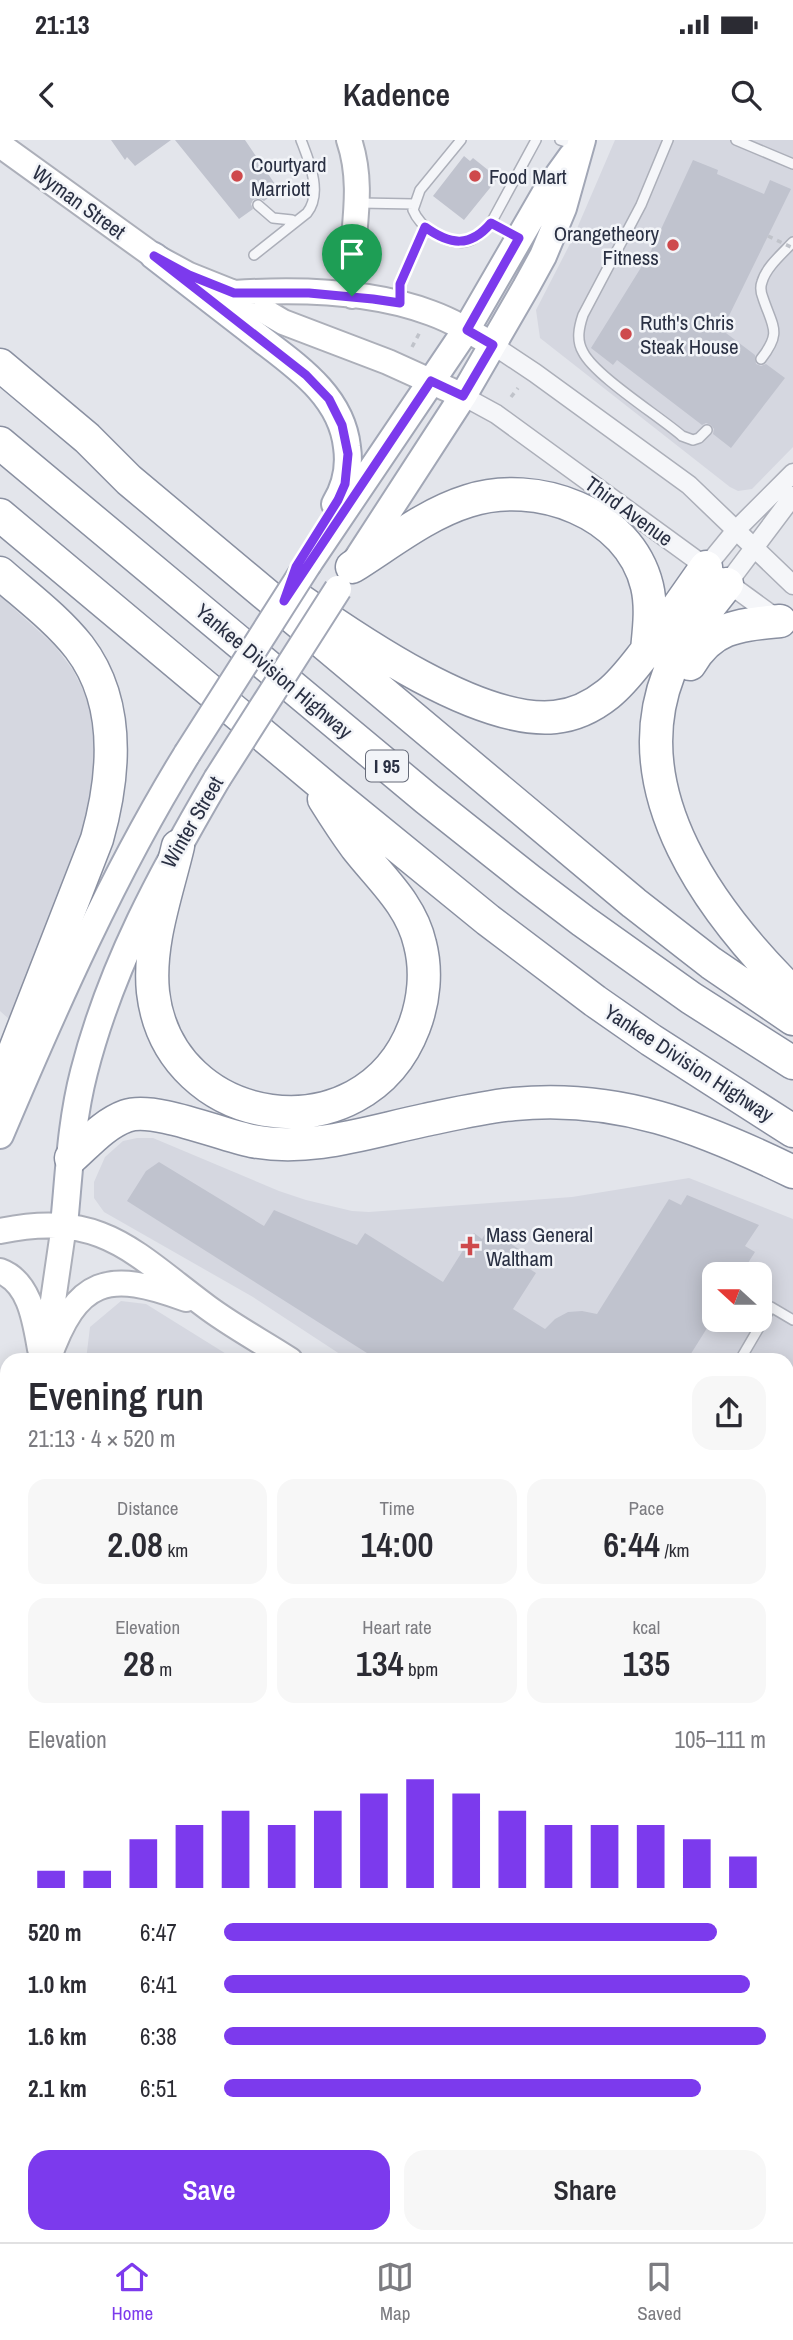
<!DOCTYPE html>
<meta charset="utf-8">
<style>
:root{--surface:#fff;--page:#f7f7f7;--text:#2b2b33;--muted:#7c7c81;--line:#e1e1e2;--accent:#7c3aed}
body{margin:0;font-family:"Archivo Narrow",sans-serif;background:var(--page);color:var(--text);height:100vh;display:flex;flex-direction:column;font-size:26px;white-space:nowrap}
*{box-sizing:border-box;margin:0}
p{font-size:23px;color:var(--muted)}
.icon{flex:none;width:38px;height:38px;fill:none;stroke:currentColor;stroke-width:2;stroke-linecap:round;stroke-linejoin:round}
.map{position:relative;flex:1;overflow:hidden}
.side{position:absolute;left:0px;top:1213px;width:794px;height:891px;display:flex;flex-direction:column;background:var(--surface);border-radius:21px 21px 0 0;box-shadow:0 4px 18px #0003}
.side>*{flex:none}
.needle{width:46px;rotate:291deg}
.fabs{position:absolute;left:702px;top:1122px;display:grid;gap:14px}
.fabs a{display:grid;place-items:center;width:70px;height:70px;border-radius:14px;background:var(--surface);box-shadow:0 4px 18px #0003;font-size:35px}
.pin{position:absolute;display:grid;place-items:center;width:60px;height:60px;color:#fff;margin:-72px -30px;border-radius:50% 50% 50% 0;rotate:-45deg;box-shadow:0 0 7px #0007}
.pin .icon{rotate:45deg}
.round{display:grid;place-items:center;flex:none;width:74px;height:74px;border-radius:21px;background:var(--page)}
.overview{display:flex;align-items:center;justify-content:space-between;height:119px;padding:0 28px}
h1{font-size:38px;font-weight:600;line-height:52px}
.stats{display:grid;grid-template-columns:repeat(3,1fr);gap:10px;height:119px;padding:7px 28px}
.stats div{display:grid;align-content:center;border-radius:18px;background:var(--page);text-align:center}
.stats b{font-size:35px;font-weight:600}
.stats small{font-size:19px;font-weight:400}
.stats p{font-size:19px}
.chart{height:196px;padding:14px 28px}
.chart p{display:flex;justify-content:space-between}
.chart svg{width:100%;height:126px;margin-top:7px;stroke:var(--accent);stroke-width:6}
.cta{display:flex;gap:14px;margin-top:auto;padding:14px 28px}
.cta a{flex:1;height:80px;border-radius:21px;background:var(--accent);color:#fff;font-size:28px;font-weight:600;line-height:80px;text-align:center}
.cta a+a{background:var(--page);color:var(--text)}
ul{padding:0 28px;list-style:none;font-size:23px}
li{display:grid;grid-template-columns:112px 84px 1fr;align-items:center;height:52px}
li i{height:18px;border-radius:9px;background:var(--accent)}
.status{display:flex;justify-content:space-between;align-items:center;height:49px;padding:0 35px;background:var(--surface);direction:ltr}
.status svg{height:19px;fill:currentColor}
header{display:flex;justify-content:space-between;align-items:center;height:91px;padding:0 28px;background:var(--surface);font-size:32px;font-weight:600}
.tabs{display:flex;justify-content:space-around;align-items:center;height:98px;border-top:2px solid var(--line);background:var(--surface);font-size:19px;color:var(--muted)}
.tabs a{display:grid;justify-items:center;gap:4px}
.tabs .on{color:var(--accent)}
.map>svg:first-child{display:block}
</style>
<div class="status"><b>21:13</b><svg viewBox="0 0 49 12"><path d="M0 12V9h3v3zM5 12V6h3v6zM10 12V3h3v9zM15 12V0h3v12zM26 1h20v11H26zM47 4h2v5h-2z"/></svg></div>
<header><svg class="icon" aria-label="back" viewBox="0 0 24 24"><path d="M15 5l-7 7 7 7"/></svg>Kadence<svg class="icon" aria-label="search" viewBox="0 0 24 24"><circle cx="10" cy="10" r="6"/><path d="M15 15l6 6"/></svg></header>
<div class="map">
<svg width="793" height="2102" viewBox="0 0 793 2102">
<rect width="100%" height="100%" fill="#e3e5eb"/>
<path fill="#d5d7e0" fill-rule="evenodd" d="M615,0H793V307L752,349L738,351L730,347L540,198L536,170L572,100Z
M0,456L54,505L73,530L83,550L90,570L95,617L90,667L82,694L10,880L0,871Z
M137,998H153L279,1051L306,1060L352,1071L369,1072L572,1057L689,1038L793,1079V1506L788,1503V1220H349L253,1157L104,1072L94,1058V1042L105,1017L123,1001ZM714,1134H760V1180H714Z
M121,1161L146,1164L236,1220H86L90,1187Z
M788,1565L793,1568V2102H423L417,2097L788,2096Z
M7,1584V1728L0,1722V1596Z"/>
<path fill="#c0c3ce" d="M111,0H171L135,26L127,17L125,20Z
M175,0H245L279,50L264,61L259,58L253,60L251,64L253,69L239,79Z
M464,16L470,21L473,18L498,38L464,80L433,56Z
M693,20L718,30L717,34L764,54L770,40L791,49L722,190L755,215L756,224L761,226L766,224L785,238L731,308L713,294L714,289L711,285L706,283L702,285L617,220L613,225L591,208L650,113Z
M159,1022L264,1086L274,1070L357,1105L365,1093L443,1142L474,1093L482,1099L488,1089L531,1117L525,1126L536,1133L513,1169L545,1189L555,1179L568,1172L582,1171L597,1174L669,1059L681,1065L687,1055L759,1085L745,1106L755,1112L741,1134H714V1177L687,1220H378L127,1061L146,1031Z"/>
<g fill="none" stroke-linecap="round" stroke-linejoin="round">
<defs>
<path id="lane" d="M461,0L420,50L413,70C420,87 444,104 464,102C476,100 484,92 491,83L536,0
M560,0L578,6
M668,0L641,65L583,175C579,187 576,200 583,212C595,236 659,276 682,296L693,300L699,298L707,290
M736,0L793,24
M360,63L414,64
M258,65L273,78L292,80L289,83
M491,83L518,97
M254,115L307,73C323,53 309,21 301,0
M400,162V144L425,87
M761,219C782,192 773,188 763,158C761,153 760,147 762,142C766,127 783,113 793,102
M740,1220L771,1167L793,1180
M0,1661L7,1644
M0,1682L7,1690
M0,1742L7,1733
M0,1838L7,1844
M788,1906L793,1909
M81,2102L86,2096
M456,2102L461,2096
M543,2102L547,2096"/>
<path id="street" d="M493,205L535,233L689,345L793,445
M463,256L496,274L780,481
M706,427L737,389L793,333
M727,444L793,356
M0,1754L7,1760
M374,2096L380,2102"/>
<path id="secondary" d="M349,0C367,53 348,102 352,156
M0,5L154,116L189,135L234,153L283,182L388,222L463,256
M234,153C296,149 373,151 431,173C453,181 473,193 493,205
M0,1091C99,1071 130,1109 203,1164C230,1185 261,1201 290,1220
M0,1131C30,1142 35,1181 40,1209
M47,1202L64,1085
M48,1220C77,1137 108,1130 186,1159
M0,1472L7,1450
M788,1536L793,1539"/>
<path id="primary" d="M154,116C185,140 216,164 247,188C288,221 341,251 347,307C350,328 346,346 335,364
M308,424L466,190L546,52L572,16
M354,424L463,256L526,147L543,116L563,68L582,0
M0,995C55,865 113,734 187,614
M64,1085C69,1034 71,982 84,932C111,826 162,733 217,639"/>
<path id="highway" d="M0,225L87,298L129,340L634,763L711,823L793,879
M0,303L427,659L529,740L583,781L691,858L793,923
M0,375L331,652L488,780L595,861L651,900L793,991
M352,427C389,404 426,374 468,361C536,339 629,372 647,446C652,467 649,489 647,510
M0,433C26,456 57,479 79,507C121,562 115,635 97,699L0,948
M727,444C706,471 681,500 669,533C622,653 712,773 793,853
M297,458C357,500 480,585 555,577C575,575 593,566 608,554C622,543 633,528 644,514C665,486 685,457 706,427
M690,524C712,486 740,485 780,481
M178,706C167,753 148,803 153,852C169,991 364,1018 414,887C424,861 427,831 420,804C411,764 380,738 356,707C345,692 334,675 324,659
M71,1018C88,1003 104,984 126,976C154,966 221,995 252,1001C311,1012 368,992 425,980C454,974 484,967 514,964C618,954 701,987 793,1032"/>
</defs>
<use href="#lane" stroke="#acafb9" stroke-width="12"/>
<use href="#street" stroke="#acafb9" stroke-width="21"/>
<use href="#secondary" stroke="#acafb9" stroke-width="28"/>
<use href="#primary" stroke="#a2a7b6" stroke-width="30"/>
<use href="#highway" stroke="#8a90a1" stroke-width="35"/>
<path stroke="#c0c3ca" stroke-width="3.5" stroke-dasharray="5 5" stroke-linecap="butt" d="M412,207L420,192
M511,257L518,248"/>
<use href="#lane" stroke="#f5f6f9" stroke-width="9"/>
<use href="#street" stroke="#f5f6f9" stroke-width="18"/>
<use href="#secondary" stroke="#fff" stroke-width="24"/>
<use href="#primary" stroke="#fff" stroke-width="26"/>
<use href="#highway" stroke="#fff" stroke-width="32"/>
<defs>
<path id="primary-bridge" d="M187,614L308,424
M217,639L338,449"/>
</defs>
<use href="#primary-bridge" stroke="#a2a7b6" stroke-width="30" stroke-linecap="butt"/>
<path stroke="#c0c3ca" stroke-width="3.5" stroke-dasharray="5 5" stroke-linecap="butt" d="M768,96L793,108"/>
<use href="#primary-bridge" stroke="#fff" stroke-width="26"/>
</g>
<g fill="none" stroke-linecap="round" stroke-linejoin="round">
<defs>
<path id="route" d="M491,83L519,98L467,190L493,205L463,256L431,241L284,461L296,427L338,360L345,344L348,314L342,285L329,259L306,235L154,116L189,135L234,153H309L373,159L400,163V144L425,87C450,105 470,108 491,83Z"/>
</defs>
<use href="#route" stroke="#fff" stroke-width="14"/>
<use href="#route" stroke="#7c3aed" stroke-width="9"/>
</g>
<g fill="#ce494c" stroke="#f2f4f8" stroke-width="2.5">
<circle cx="237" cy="36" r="7"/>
<circle cx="475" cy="36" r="7"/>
<circle cx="673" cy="105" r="7"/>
<circle cx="626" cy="194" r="7"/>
<path d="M466.5 1095.5h7v7h7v7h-7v7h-7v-7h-7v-7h7z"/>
</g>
<g text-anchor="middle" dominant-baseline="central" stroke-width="5" stroke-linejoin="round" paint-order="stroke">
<rect fill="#f2f4f8" stroke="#666b79" stroke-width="2" x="366" y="610.5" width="42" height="31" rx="5"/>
<g font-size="19" font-weight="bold" fill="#2a3043">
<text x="387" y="626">I 95</text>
</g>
<g font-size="21" fill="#2a3043" stroke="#f2f4f8" text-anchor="start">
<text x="251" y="24">Courtyard<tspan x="251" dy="24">Marriott</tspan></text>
<text x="489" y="36">Food Mart</text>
<text x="659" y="93" text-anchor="end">Orangetheory<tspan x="659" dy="24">Fitness</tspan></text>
<text x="640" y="182">Ruth's Chris<tspan x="640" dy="24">Steak House</tspan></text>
<text x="486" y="1094">Mass General<tspan x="486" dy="24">Waltham</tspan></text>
</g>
<g font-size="21" fill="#2a3043" stroke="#f2f4f8">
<text transform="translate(79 62) rotate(36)">Wyman Street</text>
<text transform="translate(629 371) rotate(36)">Third Avenue</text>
<text transform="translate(274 531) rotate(40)">Yankee Division Highway</text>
<text transform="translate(192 682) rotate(-60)">Winter Street</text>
<text transform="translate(689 923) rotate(33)">Yankee Division Highway</text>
</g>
</g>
</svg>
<div class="fabs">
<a><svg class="needle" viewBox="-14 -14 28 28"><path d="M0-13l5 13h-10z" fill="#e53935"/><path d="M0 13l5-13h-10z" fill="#7c7c81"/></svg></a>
</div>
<div class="pin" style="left:352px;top:156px;background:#1e9e55"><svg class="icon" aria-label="arrive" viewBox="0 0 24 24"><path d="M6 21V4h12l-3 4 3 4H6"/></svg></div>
<section class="side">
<div class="overview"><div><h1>Evening run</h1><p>21:13 · 4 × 520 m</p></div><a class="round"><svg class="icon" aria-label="share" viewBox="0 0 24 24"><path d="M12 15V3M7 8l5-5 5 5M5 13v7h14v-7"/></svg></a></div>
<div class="stats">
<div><p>Distance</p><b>2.08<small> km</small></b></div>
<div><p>Time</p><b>14:00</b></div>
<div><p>Pace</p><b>6:44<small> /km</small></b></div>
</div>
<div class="stats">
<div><p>Elevation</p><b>28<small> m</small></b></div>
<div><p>Heart rate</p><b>134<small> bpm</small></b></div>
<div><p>kcal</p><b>135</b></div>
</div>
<div class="chart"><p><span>Elevation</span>105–111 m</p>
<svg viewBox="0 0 160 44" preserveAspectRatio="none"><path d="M5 44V38M15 44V38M25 44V27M35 44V22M45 44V17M55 44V22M65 44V17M75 44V11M85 44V6M95 44V11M105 44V17M115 44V22M125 44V22M135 44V22M145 44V27M155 44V33"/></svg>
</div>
<ul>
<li><b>520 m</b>6:47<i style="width:91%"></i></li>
<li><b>1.0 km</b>6:41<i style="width:97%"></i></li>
<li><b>1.6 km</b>6:38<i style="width:100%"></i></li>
<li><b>2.1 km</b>6:51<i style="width:88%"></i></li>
</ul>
<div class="cta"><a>Save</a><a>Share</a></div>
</section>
</div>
<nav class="tabs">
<a class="on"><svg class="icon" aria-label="home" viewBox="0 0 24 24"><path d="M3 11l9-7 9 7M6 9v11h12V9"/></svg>Home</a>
<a><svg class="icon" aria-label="map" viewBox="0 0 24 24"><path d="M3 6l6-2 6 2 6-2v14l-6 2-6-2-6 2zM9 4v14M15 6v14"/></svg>Map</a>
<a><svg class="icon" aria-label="saved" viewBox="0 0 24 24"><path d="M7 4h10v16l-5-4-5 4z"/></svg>Saved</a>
</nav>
